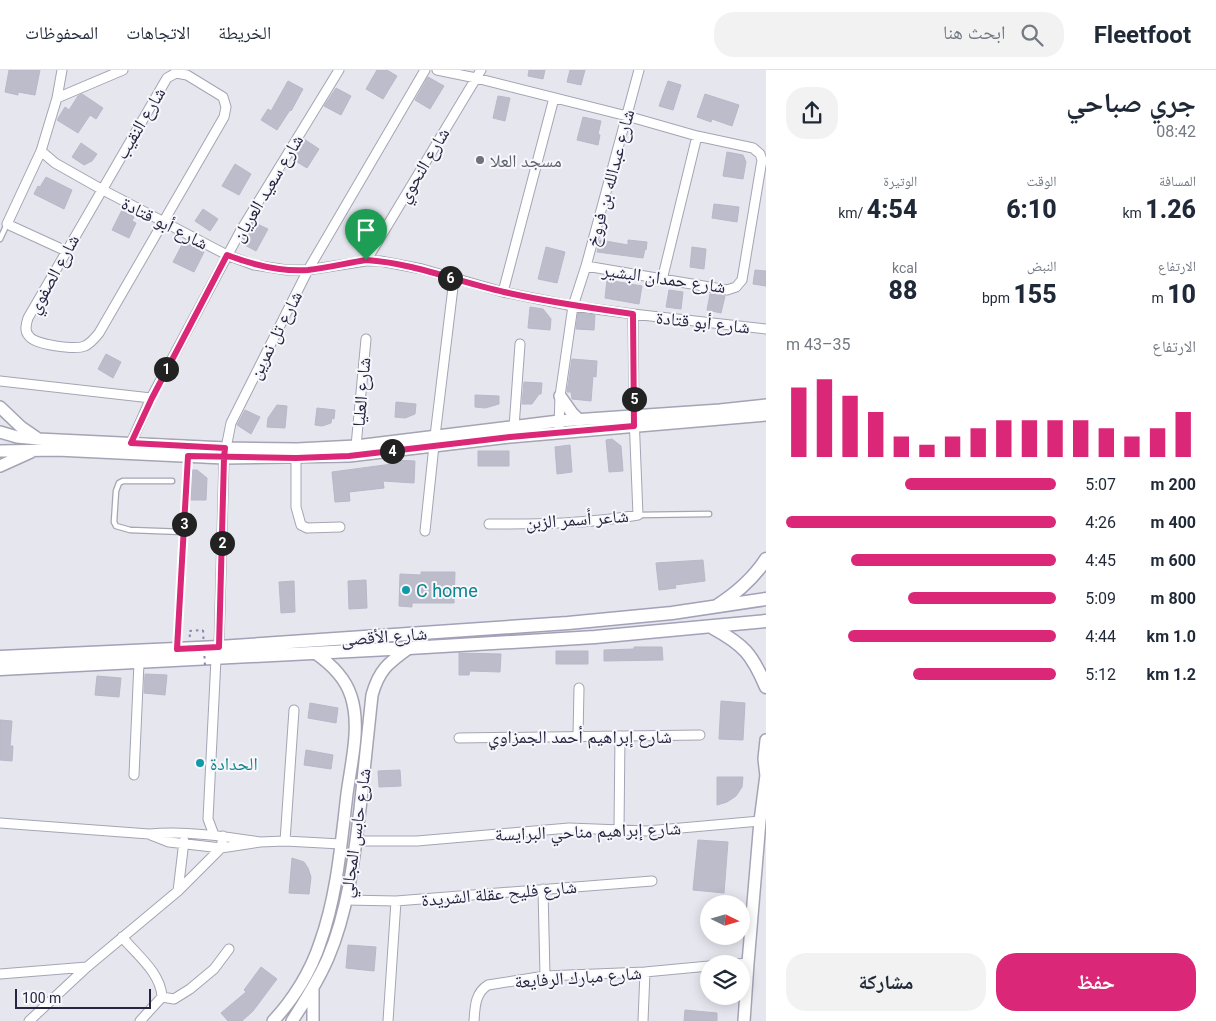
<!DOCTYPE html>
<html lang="ar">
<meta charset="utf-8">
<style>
:root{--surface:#fff;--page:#f2f2f3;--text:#1f2937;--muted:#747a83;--line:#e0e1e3;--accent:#db2777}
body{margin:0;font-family:Roboto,"Noto Naskh Arabic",sans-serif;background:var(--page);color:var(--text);direction:rtl;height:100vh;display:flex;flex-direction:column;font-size:19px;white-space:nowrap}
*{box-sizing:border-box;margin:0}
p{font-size:16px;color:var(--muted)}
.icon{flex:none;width:28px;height:28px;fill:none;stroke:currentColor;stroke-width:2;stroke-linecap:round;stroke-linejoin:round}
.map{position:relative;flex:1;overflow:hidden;direction:ltr}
.drawer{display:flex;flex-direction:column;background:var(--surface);width:450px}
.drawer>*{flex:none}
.needle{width:32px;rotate:95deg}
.buttons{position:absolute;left:700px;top:825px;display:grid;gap:10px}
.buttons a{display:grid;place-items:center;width:50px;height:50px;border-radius:50%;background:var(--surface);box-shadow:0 2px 12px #0003;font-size:25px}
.scale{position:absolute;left:15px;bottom:12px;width:136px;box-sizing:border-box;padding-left:5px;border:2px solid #272442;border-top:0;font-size:14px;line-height:18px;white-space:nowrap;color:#272442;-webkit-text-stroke:4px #f7f7fb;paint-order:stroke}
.pin{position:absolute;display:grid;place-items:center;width:42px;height:42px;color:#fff;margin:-51px -21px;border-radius:50% 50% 50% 0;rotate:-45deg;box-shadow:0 0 5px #0007}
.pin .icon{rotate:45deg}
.km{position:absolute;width:25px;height:25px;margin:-12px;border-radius:50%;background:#222;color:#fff;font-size:14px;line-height:25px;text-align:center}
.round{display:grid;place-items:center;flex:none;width:52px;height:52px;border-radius:20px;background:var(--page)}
.head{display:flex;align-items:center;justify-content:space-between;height:85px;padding:0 20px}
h1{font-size:28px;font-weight:800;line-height:38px}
.metrics{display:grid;grid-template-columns:repeat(3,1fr);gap:8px;height:85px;padding:5px 20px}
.metrics div{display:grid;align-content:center}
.metrics b{font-size:25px;font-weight:800}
.metrics small{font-size:14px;font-weight:400}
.metrics p{font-size:14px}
.chart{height:140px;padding:10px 20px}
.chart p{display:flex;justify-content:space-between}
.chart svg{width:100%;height:90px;margin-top:5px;stroke:var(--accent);stroke-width:6}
.button{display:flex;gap:10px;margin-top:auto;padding:10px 20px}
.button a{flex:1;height:58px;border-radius:20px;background:var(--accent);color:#fff;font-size:20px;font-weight:800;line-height:58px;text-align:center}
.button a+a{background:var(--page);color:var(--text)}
ul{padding:0 20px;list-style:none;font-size:16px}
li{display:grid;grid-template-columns:80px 60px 1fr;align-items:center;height:38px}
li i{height:12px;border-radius:6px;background:var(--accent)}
header{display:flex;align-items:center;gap:30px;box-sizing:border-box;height:70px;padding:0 25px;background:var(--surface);border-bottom:1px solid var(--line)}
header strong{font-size:24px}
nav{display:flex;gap:28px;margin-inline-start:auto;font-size:18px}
.search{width:350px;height:45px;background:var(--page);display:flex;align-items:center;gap:12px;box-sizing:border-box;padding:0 18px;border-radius:20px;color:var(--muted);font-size:19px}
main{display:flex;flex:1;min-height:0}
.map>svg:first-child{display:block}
</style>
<header>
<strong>Fleetfoot</strong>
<div class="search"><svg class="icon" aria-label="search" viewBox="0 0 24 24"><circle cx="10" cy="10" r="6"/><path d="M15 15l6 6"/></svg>ابحث هنا</div>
<nav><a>الخريطة</a><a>الاتجاهات</a><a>المحفوظات</a></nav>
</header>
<main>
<section class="drawer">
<div class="head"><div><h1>جري صباحي</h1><p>08:42</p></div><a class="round"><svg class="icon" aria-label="share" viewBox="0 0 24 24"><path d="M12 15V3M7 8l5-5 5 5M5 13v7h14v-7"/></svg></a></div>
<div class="metrics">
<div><p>المسافة</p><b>1.26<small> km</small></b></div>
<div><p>الوقت</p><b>6:10</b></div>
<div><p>الوتيرة</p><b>4:54<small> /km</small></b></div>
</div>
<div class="metrics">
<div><p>الارتفاع</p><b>10<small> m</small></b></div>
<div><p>النبض</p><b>155<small> bpm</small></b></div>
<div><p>kcal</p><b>88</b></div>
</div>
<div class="chart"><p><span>الارتفاع</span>35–43 m</p>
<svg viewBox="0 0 160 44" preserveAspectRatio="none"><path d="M5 44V10M15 44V6M25 44V14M35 44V22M45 44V34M55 44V38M65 44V34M75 44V30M85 44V26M95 44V26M105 44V26M115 44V26M125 44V30M135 44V34M145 44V30M155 44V22"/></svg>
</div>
<ul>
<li><b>200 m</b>5:07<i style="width:56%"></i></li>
<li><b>400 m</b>4:26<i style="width:100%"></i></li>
<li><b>600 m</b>4:45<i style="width:76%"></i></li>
<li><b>800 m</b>5:09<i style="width:55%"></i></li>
<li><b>1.0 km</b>4:44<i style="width:77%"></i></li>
<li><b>1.2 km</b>5:12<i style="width:53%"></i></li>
</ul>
<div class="button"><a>حفظ</a><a>مشاركة</a></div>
</section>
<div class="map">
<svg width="766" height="951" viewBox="0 0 766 951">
<rect width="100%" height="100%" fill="#e6e6ef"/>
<path fill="#bcbcca" stroke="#b8b8c9" d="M9,0H40L35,25L18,22V25L5,22Z
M377,0H387L397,6L383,29L366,19Z
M529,0H545L543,9L528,6Z
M570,0H585L581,15L567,12Z
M428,7L444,16L430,39L415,30Z
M288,11L303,19L291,41L290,40L277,60L261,50L268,39L271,41Z
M668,11L681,15L673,40L659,36Z
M336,18L351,26L341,45L324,36Z
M82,24L103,38L96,49L90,45L78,63L57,50L65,37L69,40L78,26Z
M705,24L739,35L732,56L712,49L711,52L697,47Z
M498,26L510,28L505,51L493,48Z
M583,47L601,51L598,64L600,65L598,75L577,70Z
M304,69L319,79L307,98L292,89Z
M81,73L97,84L92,91L84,95L72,87Z
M727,82L743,85L746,92L743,109L723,106Z
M235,94L251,104L239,125L222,116Z
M46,107L72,120L64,139L34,124L38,116L40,117Z
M714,134L739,137L737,152L712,148Z
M203,139L218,149L210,161L195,151Z
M122,140L134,147L132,151L136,153L129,168L112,160Z
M253,152L268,159L256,181L241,173Z
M600,170L628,175V170L647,172L646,180L645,179L643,188L597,182Z
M184,171L204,182L194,202L173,192Z
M546,177L565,182L557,213L538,209Z
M692,177L706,179L704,199L690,197Z
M755,200L766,201V216L753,214Z
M607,210L642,216L639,234L605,228Z
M669,220L683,222L681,239L666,237Z
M710,224L725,226L721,243L707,240Z
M530,237L543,239L551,249L550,260L528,258Z
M578,243L595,245L594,260L576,259Z
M106,284L121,292L113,308L98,299Z
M572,289L597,291L596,307L593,306L591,331L572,329L571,322H567Z
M524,312L542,313L541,324H539L532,334H522Z
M475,325L499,326V334L485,338L475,337Z
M396,332L416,334L415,344L405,348L395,347Z
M277,335L287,336L285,358L267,357L268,348Z
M317,338L335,340L334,349L332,348L331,353L322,356L315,355Z
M245,340L260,347L251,364L237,355Z
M612,369L621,376L623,401L609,402L606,370Z
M570,375L572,402L557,404L555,377Z
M478,381H509V396H478Z
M393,390L415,391L414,413L383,411L384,418L349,422L350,431L335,432L332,402L392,394Z
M191,400H197L207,408L206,430H190Z
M703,490L705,511L675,515L676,518L659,520L656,493Z
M421,502H455L454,533H412V537L399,536L400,504L421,505Z
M366,510L367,538L349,539L348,511Z
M294,511L295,542L281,543L279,512Z
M634,577H662L663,590L604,591V580L634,579Z
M556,581H588V594H556Z
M459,583L501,584L500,602L470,601L469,605H459Z
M145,604L167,605L165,625L144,623Z
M97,606L121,608L119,627L95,625Z
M721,631L745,633L743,670L719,669Z
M310,633L338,638L336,653L308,648Z
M0,650L12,651L10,676H13L12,691L0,690Z
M306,680L333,685L331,699L304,695Z
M400,700L401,716L379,717L378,701Z
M717,707H743L742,717L736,726L727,732L717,735Z
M698,770L728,772L724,823L693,820Z
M292,788L304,792L308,798L311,807L309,824L289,823Z
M348,875L376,877L374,901L346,898Z
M261,897L277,909L253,941L242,951H228L221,943L246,922L244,920Z
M685,940L717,943V951H684Z"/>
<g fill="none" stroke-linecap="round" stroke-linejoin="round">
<defs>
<path id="service" d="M0,169L7,154
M172,411H123L119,413L116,421L114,452L116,456L130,460L184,462
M638,445L709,444
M177,577L188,387"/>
<path id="minor" d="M62,0L57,28L41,81L7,154L66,181
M437,0L476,8L627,46L697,66L753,78L760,84L762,90L742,210L736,217L727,220L586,196
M176,3L187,5L223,27L226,37L224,47L99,263C95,268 91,273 85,276C75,280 35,275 29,266C24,261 26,254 28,248L167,8Z
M57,28L123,0
M41,81L55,93L101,119L227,185L254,195L287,200H308L366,191H380L422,199L503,222L573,236L633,244L766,259
M366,191L481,0
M662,210L697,66
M503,222L554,28
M0,311L151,328
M514,357L520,274
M559,357L560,326L573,236L586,196L639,0
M131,373L151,328L241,160L339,0
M356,376L366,269
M296,388V437L301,455L307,458L340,457
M489,454C538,454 589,454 638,445L634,346L633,244
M425,461L435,366L454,209
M219,577L224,388L231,353L308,200L425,0
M578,666L579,618
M459,668L700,665
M134,705L139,593
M0,753L149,764C186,761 223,766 260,772
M619,759L620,666
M151,765L169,772L221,778L260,772L285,771L341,774
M214,765L208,749L216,589
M285,771L294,640
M356,771H417L569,758L647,761L760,751
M543,819L545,906
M178,821L184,771
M346,830L396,831L652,811
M122,867C137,885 161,903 162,927L140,951
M737,894L748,893
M0,904L87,897
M162,927L174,929L190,919L214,899L229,879
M29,951L87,897L178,821L221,778L223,766
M388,951L396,831
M474,951C475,937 475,923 488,915L545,906L645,902L709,896
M643,951L645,902"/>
<path id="tertiary" d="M560,326L572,343L579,350
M0,337L21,357L37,368
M0,362L17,367L38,369L225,378L297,379L356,376L559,351L720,340L766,335
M0,381L57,380L224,388L349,386L510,367L766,345
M0,396L31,382
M766,706L764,689L766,670
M273,951C293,930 311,901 320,873C337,826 341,774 347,724C351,693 361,656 351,626C345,607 331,594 315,583
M292,951C305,931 318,911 328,888C348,841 354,789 360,739C364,701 368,663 372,625C379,600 388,593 409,578
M313,951V920
M744,951L748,893L760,751L766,705"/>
<path id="secondary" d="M718,535C738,522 753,509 766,489
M713,558C744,575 752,584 766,617
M0,587L219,577L568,553L672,543L766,529
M0,599L409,578L595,567L766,551"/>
</defs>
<use href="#service" stroke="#a5a4b4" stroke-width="7"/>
<use href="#minor" stroke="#a5a4b4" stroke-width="11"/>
<use href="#tertiary" stroke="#a5a4b4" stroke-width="14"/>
<use href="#secondary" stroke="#a2a1b8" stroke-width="15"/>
<path stroke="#8886b3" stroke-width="2" stroke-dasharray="2.5 4" stroke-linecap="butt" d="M190,567L189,561L203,560"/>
<use href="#service" stroke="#fff" stroke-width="4.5"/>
<use href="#minor" stroke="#fff" stroke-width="9"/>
<use href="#tertiary" stroke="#fff" stroke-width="11"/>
<use href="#secondary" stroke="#fff" stroke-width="12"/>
<path stroke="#8886b3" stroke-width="2" stroke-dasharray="2.5 4" stroke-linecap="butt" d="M203,560L205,596"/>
</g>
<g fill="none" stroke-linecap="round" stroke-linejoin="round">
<defs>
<path id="route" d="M366,190C347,193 327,198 308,200C279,202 253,195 227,185L152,328L131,373L225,378L224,388L219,577L177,579L188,386L296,388L349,386L510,367L634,356L633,244C590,238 547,232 504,222C458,212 414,193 366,190"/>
</defs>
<use href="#route" stroke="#fff" stroke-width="10"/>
<use href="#route" stroke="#db2777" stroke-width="6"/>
</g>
<circle fill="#6b7280" stroke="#f7f7fb" stroke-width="2" cx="480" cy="90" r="5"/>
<g fill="#0f9aa8" stroke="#f7f7fb" stroke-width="2">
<circle cx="406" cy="520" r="5"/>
<circle cx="200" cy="693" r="5"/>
</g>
<g text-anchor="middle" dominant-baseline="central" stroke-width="4" stroke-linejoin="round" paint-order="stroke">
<g font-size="18" fill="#272442" stroke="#f7f7fb">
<text transform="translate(140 53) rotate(-59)">شارع النقيب</text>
<text transform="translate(423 95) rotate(-59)">شارع النحوي</text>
<text transform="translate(610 108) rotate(-75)">شارع عبدالله بن فروخ</text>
<text transform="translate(267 118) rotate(-59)">شارع سعيد العريان</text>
<text transform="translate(165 153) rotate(27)">شارع أبو قتادة</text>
<text transform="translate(53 204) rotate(-61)">شارع الصفوي</text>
<text transform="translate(664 208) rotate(8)">شارع حمدان البشير</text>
<text transform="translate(703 252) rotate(6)">شارع أبو قتادة</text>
<text transform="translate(275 265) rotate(-63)">شارع تل نمرين</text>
<text transform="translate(361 322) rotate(-85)">شارع العليا</text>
<text transform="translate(577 449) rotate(-4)">شاعر أسمر الزبن</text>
<text transform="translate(384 566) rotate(-4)">شارع الأقصى</text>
<text x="580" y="666">شارع إبراهيم أحمد الجمزاوي</text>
<text transform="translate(588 761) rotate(-2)">شارع إبراهيم مناحي البرايسة</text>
<text transform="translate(355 763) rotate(-82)">شارع حابس المجالي</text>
<text transform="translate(499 823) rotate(-5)">شارع فليح عقلة الشريدة</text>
<text transform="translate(578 907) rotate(-4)">شارع مبارك الرفايعة</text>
</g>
<g font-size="18" fill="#5b616d" stroke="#f7f7fb" text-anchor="start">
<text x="490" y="90">مسجد العلا</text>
</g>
<g font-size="18" fill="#0d838f" stroke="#f7f7fb" text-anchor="start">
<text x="416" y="520">C home</text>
<text x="210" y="693">الحدادة</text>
</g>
</g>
</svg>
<div class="buttons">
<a><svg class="needle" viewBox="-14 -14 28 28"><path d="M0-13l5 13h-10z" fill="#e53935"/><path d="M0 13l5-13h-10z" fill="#747a83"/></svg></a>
<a><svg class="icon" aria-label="layers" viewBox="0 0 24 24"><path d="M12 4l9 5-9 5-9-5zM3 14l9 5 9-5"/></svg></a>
</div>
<div class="scale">100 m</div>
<div class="pin" style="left:366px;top:190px;background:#1e9e55"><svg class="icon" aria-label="arrive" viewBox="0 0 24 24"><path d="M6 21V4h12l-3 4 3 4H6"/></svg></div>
<b class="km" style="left:166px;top:299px">1</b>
<b class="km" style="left:222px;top:473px">2</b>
<b class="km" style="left:184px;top:454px">3</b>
<b class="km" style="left:392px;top:381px">4</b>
<b class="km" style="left:634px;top:329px">5</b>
<b class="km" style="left:450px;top:208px">6</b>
</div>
</main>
